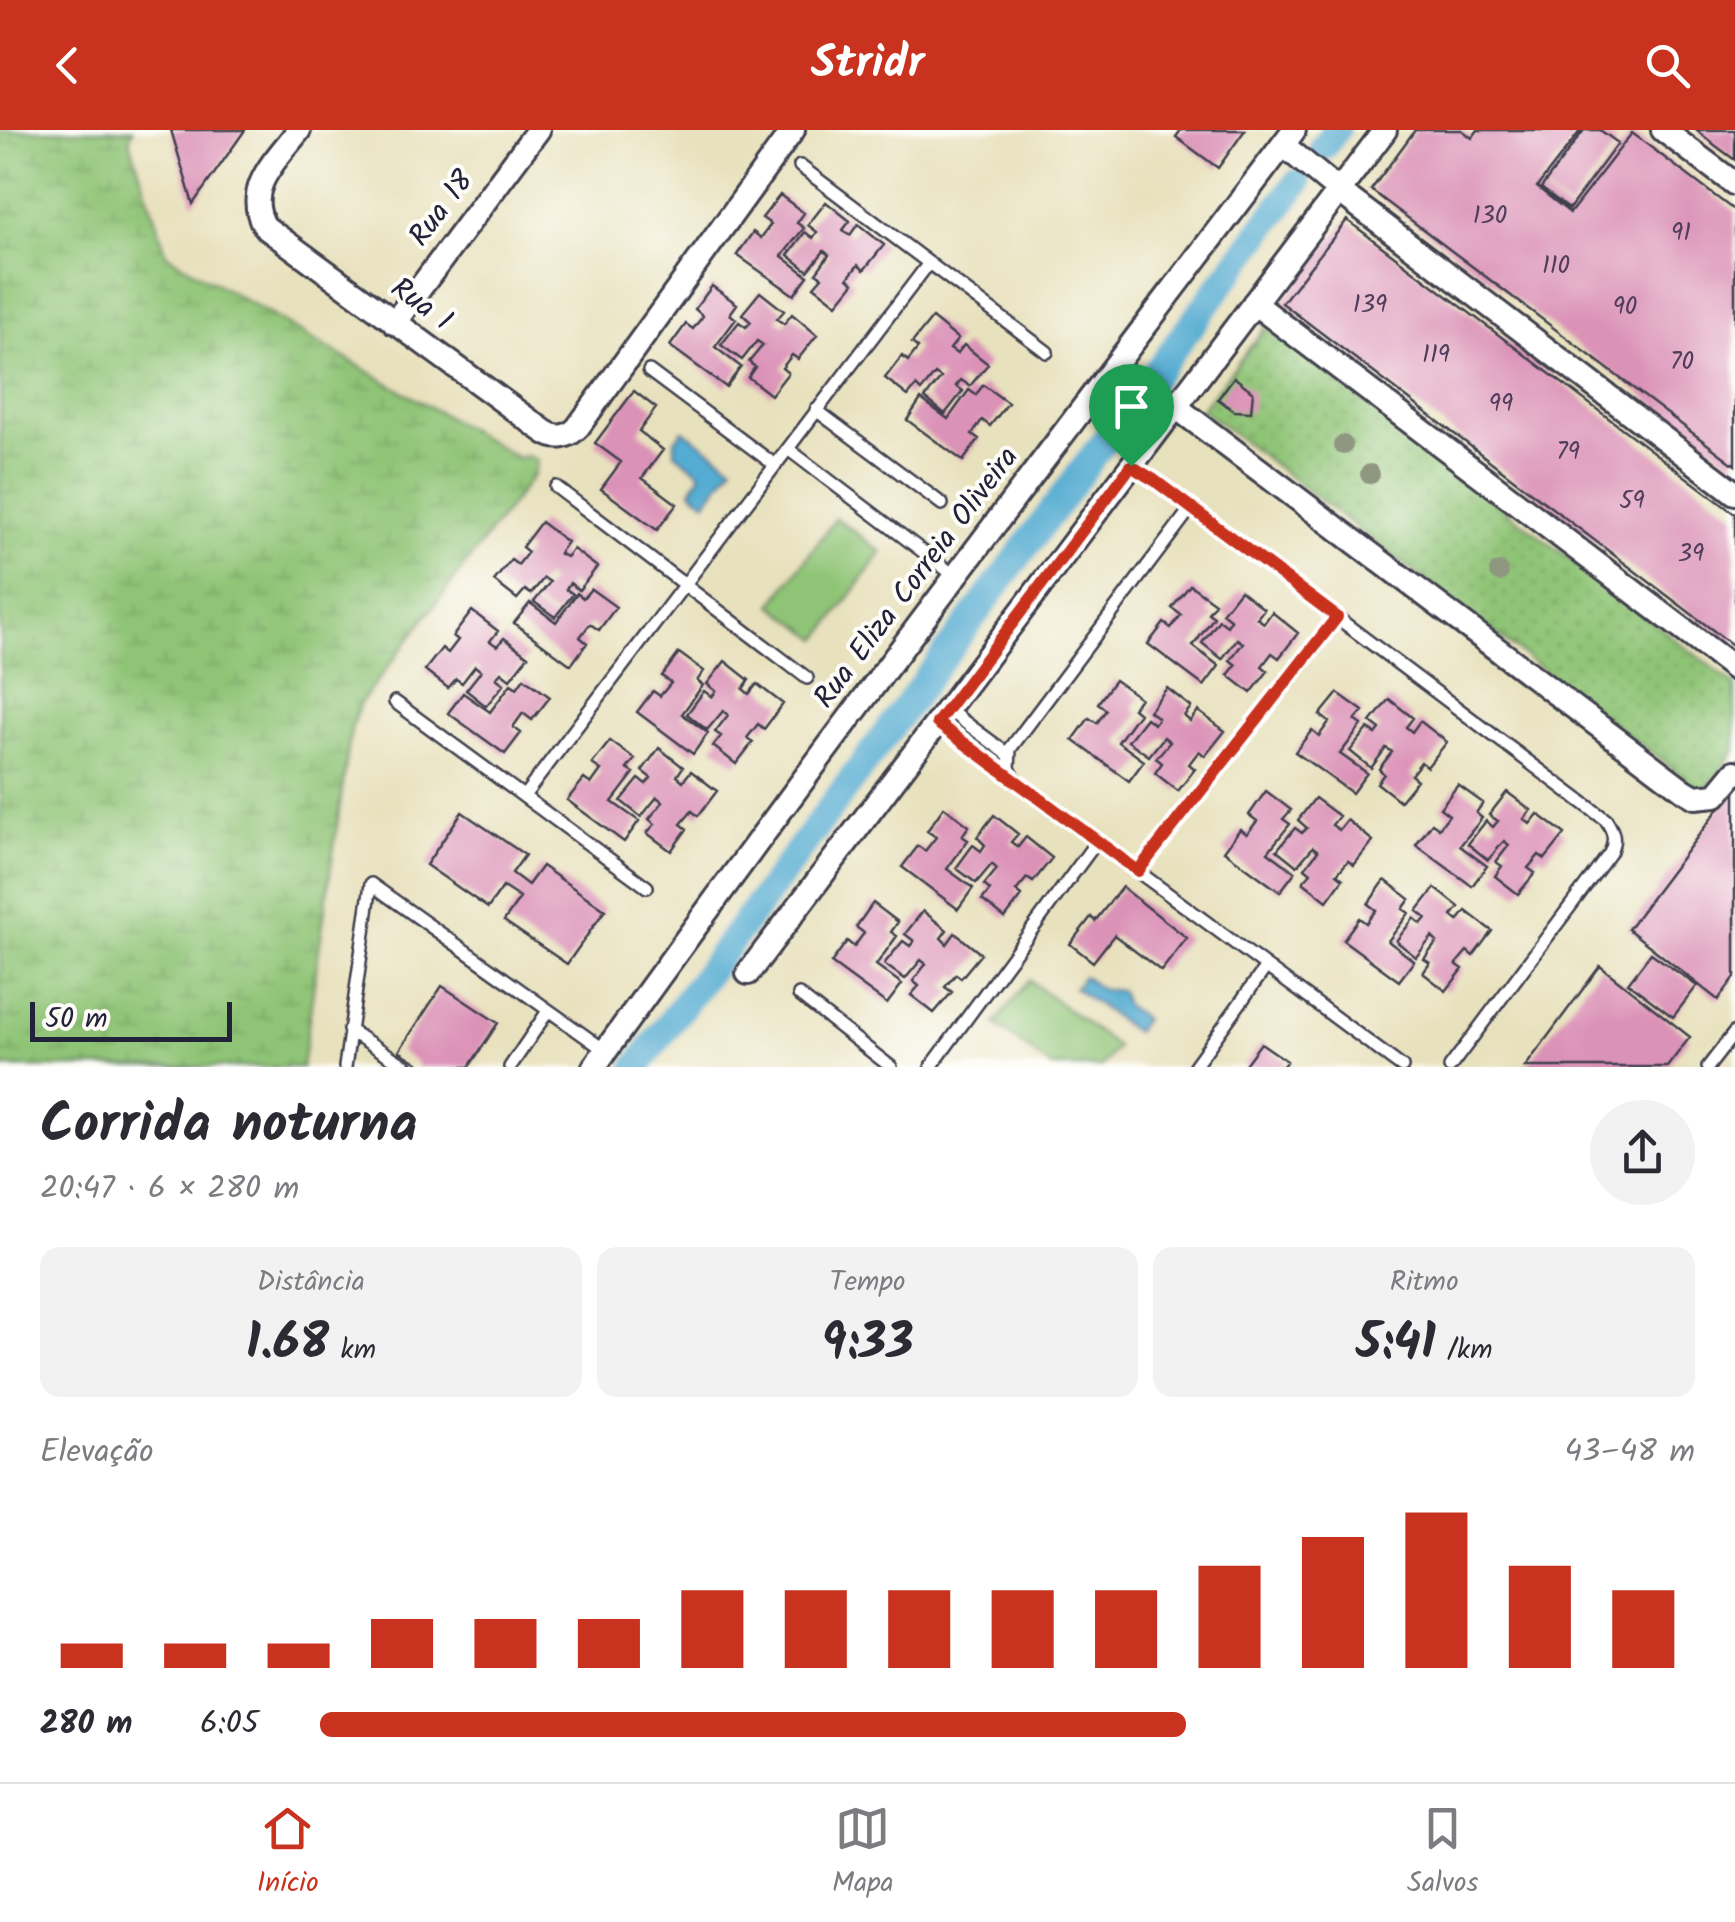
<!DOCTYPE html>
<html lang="pt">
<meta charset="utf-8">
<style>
:root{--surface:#fff;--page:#f2f2f3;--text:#2b2b33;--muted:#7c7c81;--line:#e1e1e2;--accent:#c8321e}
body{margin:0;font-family:Kalam,sans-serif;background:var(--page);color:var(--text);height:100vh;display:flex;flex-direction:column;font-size:38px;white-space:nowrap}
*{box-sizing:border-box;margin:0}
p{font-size:32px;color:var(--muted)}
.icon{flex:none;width:55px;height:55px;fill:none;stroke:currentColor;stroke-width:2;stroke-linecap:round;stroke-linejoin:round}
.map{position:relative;height:937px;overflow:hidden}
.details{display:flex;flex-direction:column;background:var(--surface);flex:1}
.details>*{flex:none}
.scale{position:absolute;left:30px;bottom:25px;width:202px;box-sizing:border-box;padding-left:10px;border:5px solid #22223b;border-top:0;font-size:28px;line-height:35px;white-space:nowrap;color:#22223b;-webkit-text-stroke:8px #fdfcf7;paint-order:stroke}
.pin{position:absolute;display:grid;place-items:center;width:85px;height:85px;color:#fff;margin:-102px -42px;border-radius:50% 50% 50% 0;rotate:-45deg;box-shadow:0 0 10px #0007}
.pin .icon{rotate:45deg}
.round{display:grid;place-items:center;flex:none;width:105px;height:105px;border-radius:52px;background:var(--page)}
.overview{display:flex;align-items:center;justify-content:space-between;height:170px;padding:0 40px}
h1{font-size:55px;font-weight:700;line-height:75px}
.metrics{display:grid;grid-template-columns:repeat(3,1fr);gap:15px;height:170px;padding:10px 40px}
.metrics div{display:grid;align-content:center;border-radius:20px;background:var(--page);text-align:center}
.metrics b{font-size:50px;font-weight:700}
.metrics small{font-size:28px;font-weight:400}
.metrics p{font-size:28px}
.chart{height:280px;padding:20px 40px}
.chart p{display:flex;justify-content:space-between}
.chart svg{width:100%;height:180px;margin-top:10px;stroke:var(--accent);stroke-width:6}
ul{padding:0 40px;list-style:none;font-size:32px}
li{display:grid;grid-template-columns:160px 120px 1fr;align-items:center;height:75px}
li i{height:25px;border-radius:12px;background:var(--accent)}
header{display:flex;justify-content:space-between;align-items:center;height:130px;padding:0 40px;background:var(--accent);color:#fff;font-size:45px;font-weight:700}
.tabs{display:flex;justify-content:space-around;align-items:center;height:140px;border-top:2px solid var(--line);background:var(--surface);font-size:28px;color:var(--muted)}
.tabs a{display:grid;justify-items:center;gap:5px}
.tabs .active{color:var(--accent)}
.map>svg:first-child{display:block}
</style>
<header><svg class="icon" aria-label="back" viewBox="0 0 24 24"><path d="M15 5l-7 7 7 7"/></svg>Stridr<svg class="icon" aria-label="search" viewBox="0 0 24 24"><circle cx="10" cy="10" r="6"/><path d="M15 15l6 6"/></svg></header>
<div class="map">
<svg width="1735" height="937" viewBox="0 0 1735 937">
<defs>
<pattern id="wetland-marsh" width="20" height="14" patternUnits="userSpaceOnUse" patternTransform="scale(2.5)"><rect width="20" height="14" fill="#8fc476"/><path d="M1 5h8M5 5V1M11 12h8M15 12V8" fill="none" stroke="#7ba867"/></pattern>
<pattern id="park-dots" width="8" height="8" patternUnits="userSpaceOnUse" patternTransform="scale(2.5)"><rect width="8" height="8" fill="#8fc476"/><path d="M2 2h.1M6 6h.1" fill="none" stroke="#7ba867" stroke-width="1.8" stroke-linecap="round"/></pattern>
</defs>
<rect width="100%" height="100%" fill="#fdfcf7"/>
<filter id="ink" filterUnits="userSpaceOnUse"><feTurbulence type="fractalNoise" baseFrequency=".01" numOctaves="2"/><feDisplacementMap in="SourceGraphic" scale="20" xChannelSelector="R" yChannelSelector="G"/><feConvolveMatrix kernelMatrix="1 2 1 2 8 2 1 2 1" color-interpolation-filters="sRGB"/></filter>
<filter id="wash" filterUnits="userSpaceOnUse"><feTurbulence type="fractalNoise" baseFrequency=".0048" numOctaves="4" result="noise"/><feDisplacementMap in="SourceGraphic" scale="40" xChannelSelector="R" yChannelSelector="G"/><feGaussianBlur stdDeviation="2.25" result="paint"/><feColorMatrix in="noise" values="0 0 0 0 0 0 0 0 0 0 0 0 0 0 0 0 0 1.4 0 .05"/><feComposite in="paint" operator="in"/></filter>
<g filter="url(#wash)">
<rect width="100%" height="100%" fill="#e8e1bd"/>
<path fill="#8fc476" stroke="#587358" stroke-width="2.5" d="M836,388L882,422L819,509L772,475Z
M1029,850L1117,917L1101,937H1051L995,894Z"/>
<path fill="url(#wetland-marsh)" stroke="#587358" stroke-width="2.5" d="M0,0H133L129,9L167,125L518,328L527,326L537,330L534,344L359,575L351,599L302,937H0Z"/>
<path fill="url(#park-dots)" stroke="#587358" stroke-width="2.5" d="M1266,197L1735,555V621L1703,662L1201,279Z"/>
<path fill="#55acd2" stroke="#3c6786" stroke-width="2.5" d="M683,300L733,336L706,372L691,361L701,343L675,323V310Z
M1083,846L1100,859L1121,861L1125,875L1144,889L1135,902L1074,858Z"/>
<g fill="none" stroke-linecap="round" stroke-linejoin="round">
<path stroke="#55acd2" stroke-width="28" d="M1323,17L1336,0
M637,937L1297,53"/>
</g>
<g id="blocks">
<path fill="#db92b7" d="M171,0H245L193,74Z
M1181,0H1245L1218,38L1176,7Z
M1415,0H1462L1472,8L1478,0H1581L1537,57L1570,83L1632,3L1735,81V335L1371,60Z
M1584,0H1600L1618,13L1569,79L1541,58Z
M1696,0H1735V30L1716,16Z
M780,65L804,83L797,93L804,98L782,126L808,146L794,165L737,125L753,102L761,108L771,94L762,88Z
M826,72L850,91L843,100L850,105L858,94L884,115L864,140L858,135L848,148L854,153L837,174L814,156L822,147L816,143L829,125L824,121L808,141L788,125L805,102L813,108L817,102L808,95Z
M1347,90L1735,384V517L1282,173Z
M712,156L737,174L730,184L736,189L715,217L741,237L726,257L670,216L686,194L693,199L703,186L695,179Z
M760,162L784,181L777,189L784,194L792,184L817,205L798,229L792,225L782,238L788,243L771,265L748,247L755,237L749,232L763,215L757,211L742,230L721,215L739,192L746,197L751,192L742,184Z
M932,188L958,209L950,219L957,224L964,215L988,234L970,256L961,250L956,256L963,261L945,284L925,268L941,248L935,244L921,261L916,256L908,266L885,248L902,226L908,231L918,218L912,213Z
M1234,247L1253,262L1251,282L1234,281L1218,269Z
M983,255L1008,273L990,296L982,290L972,304L979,309L963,331L907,290L921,269L948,289L969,260L976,265Z
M634,261L656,278L639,301L663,320L642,348L677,374L657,400L601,359L621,332L595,313Z
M541,392L567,412L559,423L566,427L573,419L597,437L579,460L570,453L566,459L573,464L555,487L534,472L550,452L544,448L531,464L525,460L517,469L494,451L511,430L518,435L528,422L522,417Z
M1190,455L1215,473L1208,483L1214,487L1193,516L1219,536L1204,556L1148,514L1164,493L1171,498L1181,485L1172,478Z
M591,459L616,477L599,500L590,494L580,507L587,513L571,535L514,493L530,473L556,492L577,463L583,468Z
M1240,460L1264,479L1257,488L1264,493L1272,482L1298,503L1279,528L1272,523L1262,536L1268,541L1251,563L1228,545L1236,535L1230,530L1243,513L1237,509L1222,529L1202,513L1219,490L1227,496L1231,490L1222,483Z
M472,481L498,501L490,511L497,516L504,508L528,526L510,549L501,542L496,548L504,554L486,576L466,560L481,541L475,536L462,553L456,549L448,558L425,540L442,518L448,523L458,510L453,506Z
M679,523L704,541L697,551L703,555L682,584L708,603L693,624L637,582L653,561L660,566L671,553L662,546Z
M725,531L749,550L743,559L749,564L757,554L783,574L764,599L758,594L747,608L753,612L736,634L713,616L721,606L715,602L728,585L723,581L707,600L687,584L704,561L712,567L716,561L707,554Z
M524,548L550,567L532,590L523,583L513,597L521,603L505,624L448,583L463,563L490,582L511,554L517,558Z
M1115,550L1140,568L1133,578L1139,583L1118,612L1144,631L1129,651L1073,610L1089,588L1097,593L1106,580L1098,573Z
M1167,558L1191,577L1184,586L1190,591L1198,581L1225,601L1205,626L1199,621L1189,634L1195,639L1178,661L1155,643L1162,633L1156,628L1170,612L1164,607L1149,626L1128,611L1146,588L1154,594L1158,588L1149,581Z
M1338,563L1363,581L1355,590L1362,595L1340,624L1367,643L1352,663L1295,622L1312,600L1319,606L1329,592L1320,585Z
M1389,569L1413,588L1406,597L1412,602L1420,591L1447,612L1427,637L1421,632L1411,645L1417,650L1400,671L1377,653L1384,644L1379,639L1392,622L1386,618L1371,638L1350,621L1368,599L1376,604L1380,599L1371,592Z
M610,611L635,629L627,639L634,643L612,672L639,691L624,712L567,670L584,649L591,654L601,640L592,634Z
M659,618L683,637L677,646L683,651L691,641L717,661L698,686L692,681L681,694L687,699L671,721L647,703L655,694L649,689L663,672L657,667L641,687L621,671L639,649L646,654L651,648L642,641Z
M1458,655L1483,673L1476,683L1482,688L1460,716L1487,736L1472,756L1416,715L1432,693L1439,698L1449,685L1440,678Z
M1735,657V847L1718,870L1628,799Z
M1266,661L1291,680L1283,689L1290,694L1268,722L1295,742L1280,762L1224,721L1240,699L1247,704L1257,691L1249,685Z
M1507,662L1531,680L1524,689L1530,694L1538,684L1565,704L1545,729L1539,725L1528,738L1535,743L1518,764L1495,746L1502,736L1496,732L1509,715L1504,711L1488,730L1468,714L1486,691L1493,697L1498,691L1489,685Z
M1315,668L1339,686L1332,695L1339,700L1347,690L1373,711L1354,735L1348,731L1337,744L1343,749L1327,771L1303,752L1311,743L1305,738L1318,721L1313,717L1297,736L1277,720L1295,698L1302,703L1307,698L1298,690Z
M944,677L969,696L962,706L968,710L947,739L973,758L958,779L902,737L918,716L925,721L936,707L927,701Z
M462,682L525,725L512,743L528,755L542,736L605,780L567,834L504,791L520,768L503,757L488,778L426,735Z
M994,685L1018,704L1011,712L1018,717L1026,707L1052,728L1033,752L1027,748L1016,761L1022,766L1005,788L982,770L990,760L984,755L997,739L992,734L976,753L956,738L973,715L981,721L985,715L977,707Z
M1385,750L1410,769L1403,779L1409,783L1388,811L1414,831L1399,851L1343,810L1359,788L1366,793L1376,780L1368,774Z
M1122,757L1187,808L1161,841L1114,805L1093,832L1070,814L1091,787L1095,791Z
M1435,758L1459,777L1452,786L1458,791L1466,781L1492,801L1473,826L1467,821L1456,834L1463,839L1446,861L1423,843L1430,833L1424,829L1437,812L1432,807L1416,827L1396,811L1414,788L1421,794L1426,788L1417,781Z
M873,773L898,792L891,802L897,806L876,835L902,854L887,874L831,833L847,811L854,817L864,803L856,797Z
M923,781L947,800L941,808L947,814L955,803L981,824L961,848L956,844L945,857L952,862L934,883L911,865L919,856L913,851L926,834L921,830L905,849L884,834L903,811L910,816L914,811L905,804Z
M1651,823L1697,856L1673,887L1628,853Z
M1600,836L1690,907L1667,937H1525Z
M442,856L498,893L469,937H416L418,933L399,921Z
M1261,913L1287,931L1282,937H1243Z"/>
</g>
</g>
<g filter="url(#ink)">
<use href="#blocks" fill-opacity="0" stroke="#403f4e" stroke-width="2.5"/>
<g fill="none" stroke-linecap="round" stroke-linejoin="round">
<defs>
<path id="service" d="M800,36L1047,222
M649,241L775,335
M816,280L942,374
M788,319L955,446
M1131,336L1154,350L1606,690C1614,702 1616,710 1610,723L1450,937
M556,357L807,548
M1191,378L1010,619L1009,639L1017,652L1402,937
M395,572L647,757
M947,579L1009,625
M937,593L1010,646
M524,666L929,133
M1138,741L1337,487
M799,865L891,937
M349,900L407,937
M345,937L371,754L606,921
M510,937L548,881
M931,937L1097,711
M1194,937L1266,837
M1708,937L1735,902"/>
<path id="minor" d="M299,0C277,29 242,59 265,97L545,302C557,310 569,307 578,297L793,0
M1663,0L1735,54
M1283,15L1339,61L1735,363
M1254,173L1735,539
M394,193L538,0
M1176,277L1685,661L1695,667L1716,665L1735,642
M748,843L1385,0
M594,937C821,620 1058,311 1294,0"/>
</defs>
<use href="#service" stroke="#403f4e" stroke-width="16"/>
<use href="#minor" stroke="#403f4e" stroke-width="28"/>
<use href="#service" stroke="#fff" stroke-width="11"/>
<use href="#minor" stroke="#fff" stroke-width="22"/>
</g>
<g fill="#909781">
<circle cx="1343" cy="315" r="10"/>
<circle cx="1370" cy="344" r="10"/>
<circle cx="1499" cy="442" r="10"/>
</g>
</g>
<g fill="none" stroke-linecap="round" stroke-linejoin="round" filter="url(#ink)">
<defs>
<path id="route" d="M1131,336L1154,350L1337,487L1138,741L937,593Z"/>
</defs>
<use href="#route" stroke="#fff" stroke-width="20"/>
<use href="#route" stroke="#c8321e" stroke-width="12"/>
</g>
<g text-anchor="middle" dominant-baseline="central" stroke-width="8" stroke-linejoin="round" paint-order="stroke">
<g font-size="25" fill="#503e5a">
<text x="1490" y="86">130</text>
<text x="1681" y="103">91</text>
<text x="1556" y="136">110</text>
<text x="1370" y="175">139</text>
<text x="1625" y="177">90</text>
<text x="1436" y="225">119</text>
<text x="1682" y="232">70</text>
<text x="1501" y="274">99</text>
<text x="1568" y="322">79</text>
<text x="1632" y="371">59</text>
<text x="1691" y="424">39</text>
</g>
<g font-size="30" fill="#22223b" stroke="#fdfcf7">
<text transform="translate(442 79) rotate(-53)">Rua 18</text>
<text transform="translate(421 175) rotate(36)">Rua 1</text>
<text transform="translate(917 448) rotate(-53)">Rua Eliza Correia Oliveira</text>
</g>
</g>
</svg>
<div class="scale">50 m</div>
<div class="pin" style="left:1131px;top:336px;background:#1e9e55"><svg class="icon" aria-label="arrive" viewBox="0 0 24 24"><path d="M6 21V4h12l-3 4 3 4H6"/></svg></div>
</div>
<section class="details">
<div class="overview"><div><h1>Corrida noturna</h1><p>20:47 · 6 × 280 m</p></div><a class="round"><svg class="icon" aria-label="share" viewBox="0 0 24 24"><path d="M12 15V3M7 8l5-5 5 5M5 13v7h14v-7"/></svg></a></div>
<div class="metrics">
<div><p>Distância</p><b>1.68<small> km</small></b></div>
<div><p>Tempo</p><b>9:33</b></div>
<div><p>Ritmo</p><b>5:41<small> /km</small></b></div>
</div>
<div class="chart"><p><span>Elevação</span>43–48 m</p>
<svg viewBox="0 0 160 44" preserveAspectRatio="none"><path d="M5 44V38M15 44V38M25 44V38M35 44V32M45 44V32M55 44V32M65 44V25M75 44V25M85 44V25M95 44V25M105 44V25M115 44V19M125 44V12M135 44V6M145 44V19M155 44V25"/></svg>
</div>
<ul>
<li><b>280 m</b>6:05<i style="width:63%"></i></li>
</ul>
</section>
<nav class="tabs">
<a class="active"><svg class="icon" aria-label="home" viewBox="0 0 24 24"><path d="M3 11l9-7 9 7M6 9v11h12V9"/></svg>Início</a>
<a><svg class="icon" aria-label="map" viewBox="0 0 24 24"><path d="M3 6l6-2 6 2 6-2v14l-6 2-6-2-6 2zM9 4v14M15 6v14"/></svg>Mapa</a>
<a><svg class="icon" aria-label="saved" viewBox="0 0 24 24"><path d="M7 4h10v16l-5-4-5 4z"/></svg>Salvos</a>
</nav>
